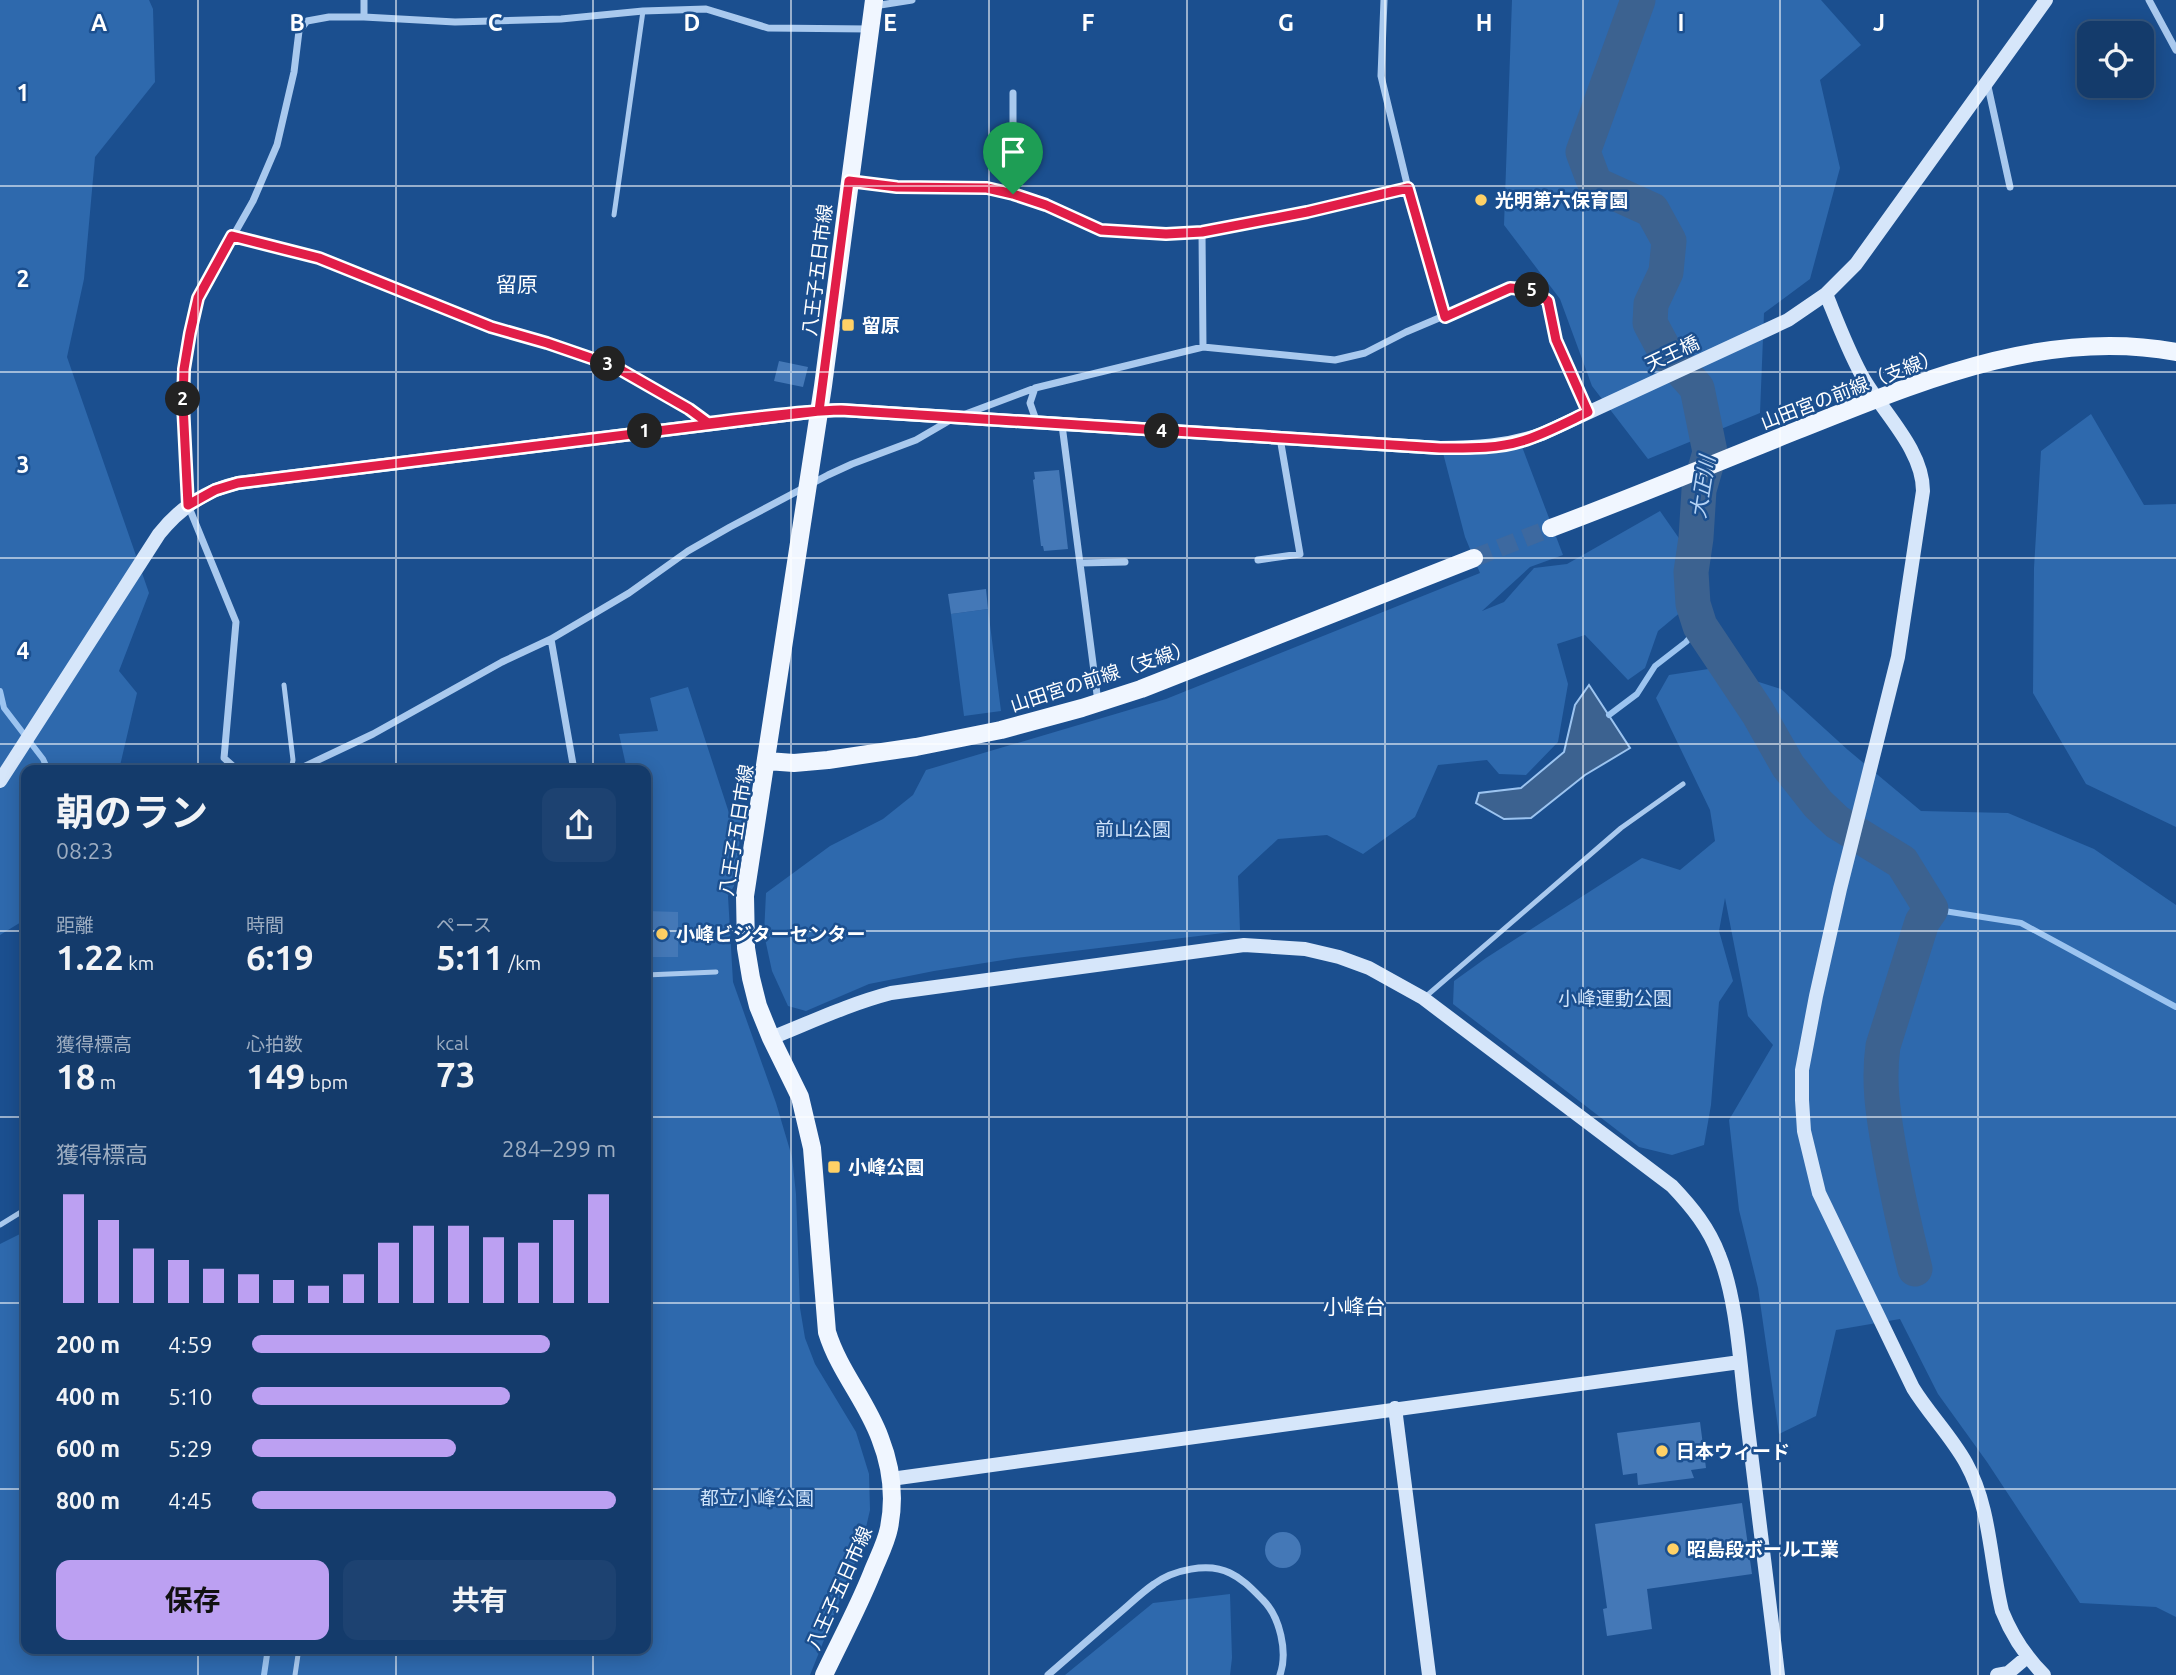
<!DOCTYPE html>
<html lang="ja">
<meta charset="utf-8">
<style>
:root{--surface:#143b6b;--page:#1d4271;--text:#f1f3f6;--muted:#9dadc1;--line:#33557e;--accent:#bca0f2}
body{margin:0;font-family:Ubuntu,"Noto Sans JP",sans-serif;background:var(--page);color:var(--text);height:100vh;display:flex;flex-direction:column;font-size:26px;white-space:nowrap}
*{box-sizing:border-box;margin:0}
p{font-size:23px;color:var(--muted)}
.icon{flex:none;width:38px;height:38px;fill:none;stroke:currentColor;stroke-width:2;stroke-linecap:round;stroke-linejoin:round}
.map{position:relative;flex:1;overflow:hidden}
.side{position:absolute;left:21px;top:765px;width:630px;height:889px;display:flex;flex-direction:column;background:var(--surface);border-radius:14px;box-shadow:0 4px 18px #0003,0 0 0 2px var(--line)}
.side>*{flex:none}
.controls{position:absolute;left:2077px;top:21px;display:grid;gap:14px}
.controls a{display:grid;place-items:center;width:77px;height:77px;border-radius:14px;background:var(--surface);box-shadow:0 4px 18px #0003,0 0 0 2px var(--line);font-size:35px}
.pin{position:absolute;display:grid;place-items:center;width:60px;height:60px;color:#fff;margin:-72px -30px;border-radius:50% 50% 50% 0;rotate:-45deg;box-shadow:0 0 7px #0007}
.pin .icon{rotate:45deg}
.km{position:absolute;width:35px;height:35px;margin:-18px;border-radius:50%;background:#222;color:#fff;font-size:19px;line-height:35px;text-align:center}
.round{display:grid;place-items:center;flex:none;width:74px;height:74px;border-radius:14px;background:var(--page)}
.head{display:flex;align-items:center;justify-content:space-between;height:119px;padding:0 35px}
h1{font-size:38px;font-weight:700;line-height:52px}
.stats{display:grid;grid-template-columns:repeat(3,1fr);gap:10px;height:119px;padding:7px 35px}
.stats div{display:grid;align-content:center}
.stats b{font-size:35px;font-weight:700}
.stats small{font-size:19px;font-weight:400}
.stats p{font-size:19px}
.chart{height:196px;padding:14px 35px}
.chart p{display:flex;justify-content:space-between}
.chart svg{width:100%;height:126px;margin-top:7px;stroke:var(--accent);stroke-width:6}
.cta{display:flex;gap:14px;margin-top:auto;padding:14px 35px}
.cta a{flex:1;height:80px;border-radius:14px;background:var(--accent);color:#111;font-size:28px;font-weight:700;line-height:80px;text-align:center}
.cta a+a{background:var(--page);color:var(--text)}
ul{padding:0 35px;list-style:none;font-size:23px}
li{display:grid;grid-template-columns:112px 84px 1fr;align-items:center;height:52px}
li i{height:18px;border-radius:9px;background:var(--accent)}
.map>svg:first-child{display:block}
</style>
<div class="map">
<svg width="2176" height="1675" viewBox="0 0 2176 1675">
<rect width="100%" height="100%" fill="#1b4f8f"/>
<path fill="#2e69ad" d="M0,0H149L153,9L155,82L95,157L84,279L67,357L149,593L119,671L137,693L119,770H26V919L0,935Z
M1512,0H1821L1861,45L1820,80L1840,168L1810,279L1764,313L1760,413L1648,459L1592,386L1560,299L1504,225Z
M2091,414L2144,505L2176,504V827L2086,784L2033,693L2034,568L2041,451Z
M1521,444L1563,555L1530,567L1482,611L1504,602L1534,568L1567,564L1660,511L1683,544L1682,611L1658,631L1645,668L1628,680L1585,635L1557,644L1568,684L1558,742L1526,775L1499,774L1487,760L1438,765L1415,817L1363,854L1327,835L1278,839L1238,876L1240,931L1016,958L934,971L869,984L806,1011L788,1006L772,971L764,934L766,893L830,846L883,819L913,795L926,770L1166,699L1480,573L1465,537L1443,453Z
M988,609L1001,711L964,716L951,614Z
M1715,668L1781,689L1848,750L1921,811L2008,813L2094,849L2176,905V1617L2156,1607L2080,1603L1987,1462L1938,1394L1900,1319L1836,1330L1816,1416L1779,1434L1758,1288L1739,1210L1729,1120L1773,1045L1748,1016L1725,898L1719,931L1733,981L1719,1002L1711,1105L1704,1145L1672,1155L1639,1147L1453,1004L1454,981L1486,958L1642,858L1680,870L1715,841L1710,810L1656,698L1669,675Z
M688,687L730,816L743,815L734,886L728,896L733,982L776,1103L792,1157L796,1194L800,1308L805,1338L815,1364L856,1432L869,1474L870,1510L862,1545L810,1675H0V1244L26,1231V1648H646V770H627L619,734L658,731L650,698Z
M1230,1594L1232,1658L1230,1675H1065L1153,1603Z"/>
<path fill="#3c6290" stroke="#9cc4f0" stroke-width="2" d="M1589,685L1630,748L1585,775L1531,818L1504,819L1476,803L1479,793L1521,788L1564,752L1575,705Z"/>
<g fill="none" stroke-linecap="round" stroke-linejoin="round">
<path stroke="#9cc4f0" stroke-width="6" d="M0,691L4,708L43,759L48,770
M1609,715L1637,694L1655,666L1686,642L1700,626
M1931,909L2021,923L2176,1007
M264,1675L268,1648"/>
<path stroke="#3c6290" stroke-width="35" d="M1638,0L1583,152L1595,184L1652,210L1669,241L1666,272L1651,304L1650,323L1666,353L1697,388L1710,452L1699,490L1696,538L1691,572L1693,604L1700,626L1758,713L1788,766L1818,804L1837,822L1902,862L1931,909L1922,922L1883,1046C1878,1081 1883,1113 1889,1148C1896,1189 1905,1229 1915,1269"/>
</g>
<path fill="#4478b7" d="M779,361L808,367L803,387L774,381Z
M1059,470L1068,549L1044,551L1043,546H1041L1033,480L1035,479L1034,472Z
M986,589L988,609L951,614L948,594Z
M646,911L678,912V957H646Z
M1700,1422L1706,1468L1691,1470L1694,1478L1638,1485L1637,1473L1623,1475L1617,1433Z
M1742,1503L1752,1574L1647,1589L1652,1629L1607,1636L1603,1609L1607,1608L1595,1524Z
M1265 1550a18 18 0 1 1 36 0a18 18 0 1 1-36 0Z"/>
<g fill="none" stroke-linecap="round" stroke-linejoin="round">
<path stroke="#3d69a0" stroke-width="18" stroke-dasharray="18 9" stroke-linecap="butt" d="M1474,558L1551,528"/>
<path stroke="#a9c9ee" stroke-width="5" d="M614,215L643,11
M284,685L293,760L291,770
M646,975L716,972
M1424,998L1621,828L1683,784
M0,1225L26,1209
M295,1675L299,1648"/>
<path stroke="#a9c9ee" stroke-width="7" d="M364,0V17
M1384,0L1381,76L1408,188L1445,317
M2149,0L2176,50
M874,6L912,0
M1987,82L2010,187
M1013,93V193
M850,181L897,187L987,188L1018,194L1101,230L1166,234L1202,232L1307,212L1408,188
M1202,232L1203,347
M232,236L319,258L491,327L547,343L614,366L689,409L708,423
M1035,388L1030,403L1037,423
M963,415L1035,388L1203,347L1335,360L1365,353L1406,332L1510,288L1533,290L1548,301L1556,340L1588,412
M1062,425L1098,702
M1258,560L1300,554L1280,438
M1080,563L1125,562
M551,639L574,770
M265,770L234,767L224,758L236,622L188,505L183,404L184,369L190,333L198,298L253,201L277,145L294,72L299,31L307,21L329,17H364L455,22L561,19L643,11L706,9L768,28L869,29
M297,770L373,734L502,662L551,639L629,593L688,551L730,527L828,475L852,464L916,440L952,419
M1048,1675C1071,1655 1094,1635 1117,1615C1129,1605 1141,1593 1154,1584C1173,1570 1208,1562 1230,1573C1243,1579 1253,1590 1263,1600C1280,1617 1288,1652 1280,1675"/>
<path stroke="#d6e6fa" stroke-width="14" d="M1826,294C1837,321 1847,348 1861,374C1880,410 1923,448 1923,491L1898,657L1840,889L1816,996L1802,1070V1100L1804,1131L1819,1193L1913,1388C1929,1414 1951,1436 1966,1463C1991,1508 1990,1562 2002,1611C2012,1636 2025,1656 2044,1675
M0,781L159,534C179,509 206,490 238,483L819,411L841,410L1440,448C1476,448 1508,446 1542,434L1788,320L1826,294L1856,264L2046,0
M771,1038C811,1022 849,1004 891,993L1244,945L1305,949L1339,957L1369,968L1423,998L1672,1186C1692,1207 1709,1228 1719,1255C1737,1299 1740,1364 1746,1412C1757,1499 1768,1587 1778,1675
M1395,1408L1429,1675
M891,1479L1740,1362
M1997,1675L2008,1673L2027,1657"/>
<path stroke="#f0f6ff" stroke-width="18" d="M1551,528C1634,497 1715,463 1798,430C1917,383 2044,327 2176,352
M767,761L794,763L828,760L916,747L1001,730L1082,708L1141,689L1474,558
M824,1675C840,1641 858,1608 872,1573C878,1558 886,1543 889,1528C895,1498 891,1466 880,1438C866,1400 839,1371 827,1332L812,1148L800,1097L771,1038L758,1006L751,978L746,948L745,896L823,386L874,0"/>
</g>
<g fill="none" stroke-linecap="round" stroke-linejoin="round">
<defs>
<path id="route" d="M1013,194L987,188L897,187L849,181L819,411L238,483L215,490L188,505L183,404L184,369L190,333L198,298L232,236L319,258L491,327L547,343L614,366L689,409L708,423C753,418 797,411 841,410L1440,448C1467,448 1496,449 1522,441C1545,434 1567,422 1588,412L1556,340L1548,301L1533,290L1510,288L1445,317L1408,188L1307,212L1202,232L1166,234L1101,230L1046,205L1013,194"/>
</defs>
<use href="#route" stroke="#fff" stroke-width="14"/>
<use href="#route" stroke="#e11d48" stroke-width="9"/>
</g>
<path fill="none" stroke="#fff" stroke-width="2" stroke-opacity="0.55" d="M198,0V770M396,0V770M593,0V770M791,0V1675M989,0V1675M1187,0V1675M1385,0V1675M1583,0V1675M1780,0V1675M1978,0V1675M0,186H2176M0,372H2176M0,558H2176M0,744H2176M0,931H26M646,931H2176M0,1117H26M646,1117H2176M0,1303H26M646,1303H2176M0,1489H26M646,1489H2176M198,1648V1675M396,1648V1675M593,1648V1675"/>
<g fill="#ffd166" stroke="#1b4f8f" stroke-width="2.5">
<circle cx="1481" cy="200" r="7"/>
<rect x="841" y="318" width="14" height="14" rx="3.5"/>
<circle cx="662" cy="934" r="7"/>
<rect x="827" y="1160" width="14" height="14" rx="3.5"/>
<circle cx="1662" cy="1451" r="7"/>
<circle cx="1673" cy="1549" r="7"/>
</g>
<g text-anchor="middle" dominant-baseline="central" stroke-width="5" stroke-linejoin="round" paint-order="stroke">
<g font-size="19" font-weight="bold" fill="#fff" stroke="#1b4f8f" text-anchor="start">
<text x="1495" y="200">光明第六保育園</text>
<text x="862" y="325">留原</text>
<text x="676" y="934">小峰ビジターセンター</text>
<text x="848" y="1167">小峰公園</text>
<text x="1676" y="1451">日本ウィード</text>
<text x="1687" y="1549">昭島段ボール工業</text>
</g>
<g font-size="19" fill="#fff" stroke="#1b4f8f">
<text transform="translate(817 270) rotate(-83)">八王子五日市線</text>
<text transform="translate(1672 353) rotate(-25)">天王橋</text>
<text transform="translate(1850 389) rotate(-21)">山田宮の前線（支線）</text>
<text transform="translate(1101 676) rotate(-18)">山田宮の前線（支線）</text>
<text transform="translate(736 830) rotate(-81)">八王子五日市線</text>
<text transform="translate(839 1588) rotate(-66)">八王子五日市線</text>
</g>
<g font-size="19" fill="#cfe3fa" stroke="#1b4f8f">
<text x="1133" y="829">前山公園</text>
<text x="1615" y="998">小峰運動公園</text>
<text x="757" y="1498">都立小峰公園</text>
</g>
<g font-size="21" fill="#fff" stroke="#1b4f8f">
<text x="517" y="284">留原</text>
<text x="1354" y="1306">小峰台</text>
</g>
<g font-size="21" font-style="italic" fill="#b5d3f5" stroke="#1b4f8f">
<text transform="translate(1702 487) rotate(-81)">大正川</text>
</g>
</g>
<g font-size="23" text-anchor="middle" font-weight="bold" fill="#fff" stroke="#1b4f8f" stroke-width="5" stroke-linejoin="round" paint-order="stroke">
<text x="99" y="31">A</text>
<text x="297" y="31">B</text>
<text x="495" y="31">C</text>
<text x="692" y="31">D</text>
<text x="890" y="31">E</text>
<text x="1088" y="31">F</text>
<text x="1286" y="31">G</text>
<text x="1484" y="31">H</text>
<text x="1681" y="31">I</text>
<text x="1879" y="31">J</text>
<text x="23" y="101">1</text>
<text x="23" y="287">2</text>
<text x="23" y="473">3</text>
<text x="23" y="659">4</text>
</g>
</svg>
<div class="controls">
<a><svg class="icon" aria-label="locate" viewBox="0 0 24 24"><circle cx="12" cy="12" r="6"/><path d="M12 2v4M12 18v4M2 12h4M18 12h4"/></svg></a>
</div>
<div class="pin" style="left:1013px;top:194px;background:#1e9e55"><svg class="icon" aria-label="arrive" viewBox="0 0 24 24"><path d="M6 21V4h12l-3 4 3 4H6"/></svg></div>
<b class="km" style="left:645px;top:431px">1</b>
<b class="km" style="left:183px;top:399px">2</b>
<b class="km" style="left:608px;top:364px">3</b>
<b class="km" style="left:1162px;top:431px">4</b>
<b class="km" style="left:1532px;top:290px">5</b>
<section class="side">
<div class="head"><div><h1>朝のラン</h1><p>08:23</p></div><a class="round"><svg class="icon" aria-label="share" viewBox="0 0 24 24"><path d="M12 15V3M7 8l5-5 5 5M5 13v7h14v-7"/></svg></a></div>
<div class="stats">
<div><p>距離</p><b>1.22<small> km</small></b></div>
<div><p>時間</p><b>6:19</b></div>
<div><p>ペース</p><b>5:11<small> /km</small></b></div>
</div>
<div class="stats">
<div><p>獲得標高</p><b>18<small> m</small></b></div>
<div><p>心拍数</p><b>149<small> bpm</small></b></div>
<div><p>kcal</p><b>73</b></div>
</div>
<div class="chart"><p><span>獲得標高</span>284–299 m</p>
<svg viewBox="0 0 160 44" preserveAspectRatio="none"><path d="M5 44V6M15 44V15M25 44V25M35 44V29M45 44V32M55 44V34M65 44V36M75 44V38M85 44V34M95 44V23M105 44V17M115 44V17M125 44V21M135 44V23M145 44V15M155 44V6"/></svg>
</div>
<ul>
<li><b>200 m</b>4:59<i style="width:82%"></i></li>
<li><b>400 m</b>5:10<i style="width:71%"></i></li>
<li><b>600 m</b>5:29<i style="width:56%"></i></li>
<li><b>800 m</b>4:45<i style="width:100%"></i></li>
</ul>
<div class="cta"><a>保存</a><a>共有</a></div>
</section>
</div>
